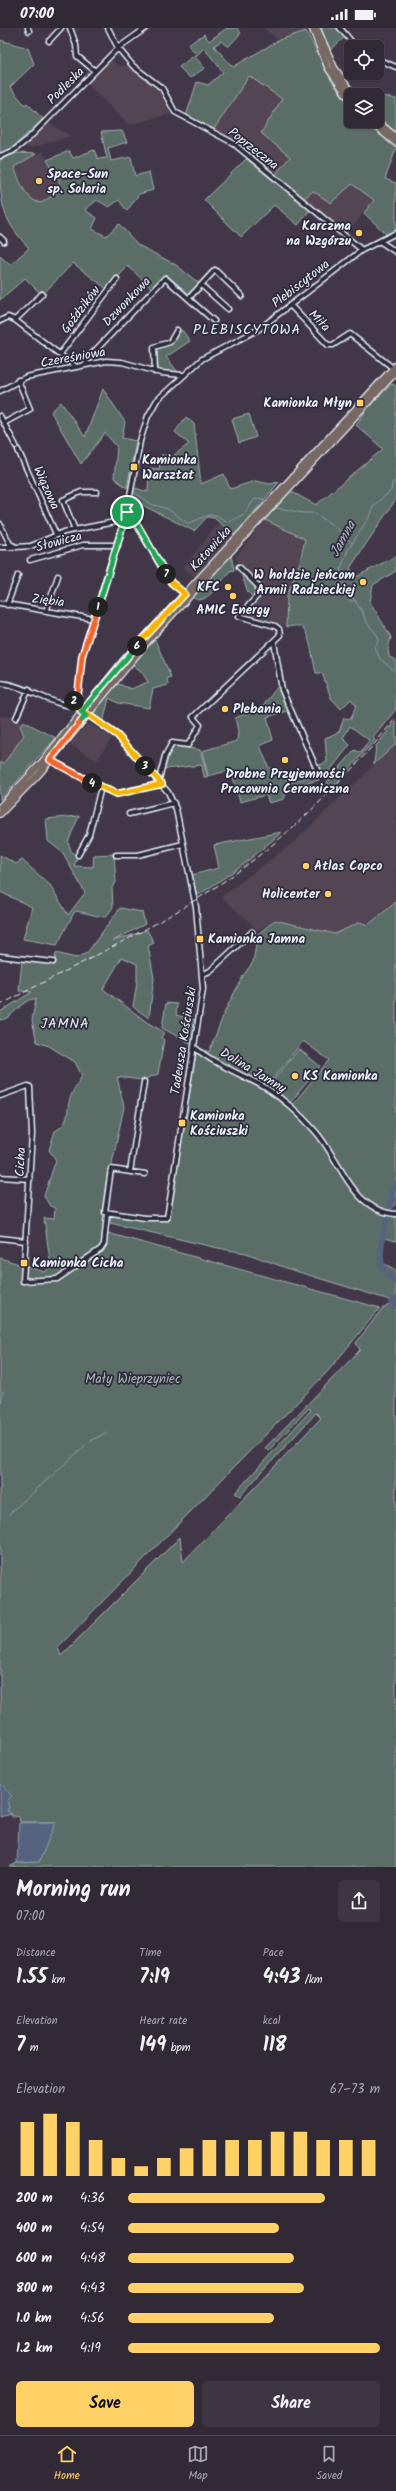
<!DOCTYPE html>
<meta charset="utf-8">
<style>
:root{--surface:#322936;--page:#3d3542;--text:#f1f3f6;--muted:#a8a6ad;--line:#4d4551;--accent:#ffd166}
body{margin:0;font-family:Kalam,sans-serif;background:var(--page);color:var(--text);height:100vh;display:flex;flex-direction:column;font-size:15px;white-space:nowrap}
*{box-sizing:border-box;margin:0}
p{font-size:13px;color:var(--muted)}
.icon{flex:none;width:22px;height:22px;fill:none;stroke:currentColor;stroke-width:2;stroke-linecap:round;stroke-linejoin:round}
.map{position:relative;height:1839px;overflow:hidden}
.side{display:flex;flex-direction:column;background:var(--surface);flex:1}
.side>*{flex:none}
.buttons{position:absolute;left:344px;top:12px;display:grid;gap:8px}
.buttons a{display:grid;place-items:center;width:40px;height:40px;border-radius:6px;background:var(--surface);box-shadow:0 1px 3px #0004,0 0 0 1px var(--line);font-size:20px}
.pin{position:absolute;display:grid;place-items:center;width:34px;height:34px;color:#fff;margin:-17px;border:2px solid #fff;border-radius:50%;box-shadow:0 1px 4px #0007}
.km{position:absolute;width:20px;height:20px;margin:-10px;border-radius:50%;background:#222;color:#fff;font-size:11px;line-height:20px;text-align:center}
.round{display:grid;place-items:center;flex:none;width:42px;height:42px;border-radius:6px;background:var(--page)}
.summary{display:flex;align-items:center;justify-content:space-between;height:68px;padding:0 16px}
h1{font-size:22px;font-weight:700;line-height:30px}
.stats{display:grid;grid-template-columns:repeat(3,1fr);gap:6px;height:68px;padding:4px 16px}
.stats div{display:grid;align-content:center}
.stats b{font-size:20px;font-weight:700}
.stats small{font-size:11px;font-weight:400}
.stats p{font-size:11px}
.chart{height:112px;padding:8px 16px}
.chart p{display:flex;justify-content:space-between}
.chart svg{width:100%;height:72px;margin-top:4px;stroke:var(--accent);stroke-width:6}
.primary-button{display:flex;gap:8px;margin-top:auto;padding:8px 16px}
.primary-button a{flex:1;height:46px;border-radius:6px;background:var(--accent);color:#111;font-size:16px;font-weight:700;line-height:46px;text-align:center}
.primary-button a+a{background:var(--page);color:var(--text)}
ul{padding:0 16px;list-style:none;font-size:13px}
li{display:grid;grid-template-columns:64px 48px 1fr;align-items:center;height:30px}
li i{height:10px;border-radius:5px;background:var(--accent)}
.status{display:flex;justify-content:space-between;align-items:center;height:28px;padding:0 20px;background:var(--surface);direction:ltr}
.status svg{height:11px;fill:currentColor}
.tabs{display:flex;justify-content:space-around;align-items:center;height:56px;border-top:1px solid var(--line);background:var(--surface);font-size:11px;color:var(--muted)}
.tabs a{display:grid;justify-items:center;gap:2px}
.tabs .on{color:var(--accent)}
.map>svg:first-child{display:block}
</style>
<div class="status"><b>07:00</b><svg viewBox="0 0 49 12"><path d="M0 12V9h3v3zM5 12V6h3v6zM10 12V3h3v9zM15 12V0h3v12zM26 1h20v11H26zM47 4h2v5h-2z"/></svg></div>
<div class="map">
<svg width="396" height="1839" viewBox="0 0 396 1839">
<rect width="100%" height="100%" fill="#423748"/>
<filter id="ink" filterUnits="userSpaceOnUse"><feTurbulence type="fractalNoise" baseFrequency=".025" numOctaves="2"/><feDisplacementMap in="SourceGraphic" scale="8" xChannelSelector="R" yChannelSelector="G"/><feConvolveMatrix kernelMatrix="1 2 1 2 8 2 1 2 1" color-interpolation-filters="sRGB"/></filter>
<g filter="url(#ink)">
<path fill="#524452" d="M263,0H305L306,3L279,12Z
M111,32L119,38L126,37L158,61L170,86L129,97L87,56Z
M249,48L282,71L290,129L275,147L214,101Z
M48,95L71,108L27,121V117Z
M42,123L59,152L61,163L41,176L34,174L26,165L14,139Z
M352,156L374,172L347,205L303,171L313,163L331,175Z
M265,492L305,511L300,534L287,568L286,599L245,587L258,573L260,558L235,530Z
M219,494L235,507L196,550L183,540Z
M0,688L14,689L31,698L3,735H0Z
M88,695L112,709L97,733L69,716Z
M396,716V874L394,875L368,896L360,893L335,906L276,891L258,902L221,869L295,813Z"/>
<path fill="#5a6d66" stroke="#a1afaf" fill-rule="evenodd" d="M227,0H237L241,5L228,19L221,13L214,18L233,39L279,12L306,3L332,54L351,79V93H364L396,121L385,151L396,155V203L387,207L364,185L374,172L352,156L331,175L313,163L303,171L275,147L290,129L261,105L282,71L249,48L214,101L186,88L197,54L208,57L223,44L204,20L195,29L205,40L190,50L179,39L196,26L188,17L204,6L209,13Z
M321,0H338L346,8L330,22Z
M0,12L28,20L34,36L10,59L25,77L27,75L43,91L11,121L0,126Z
M353,61L396,71V104L377,89V67H358Z
M122,103L127,114L108,120L111,133L131,129L135,148L149,144L153,162L139,166L127,183L119,172L109,179L97,172L85,182L97,190L92,201L106,208L119,196L138,217L176,237L200,256L190,267L166,246L151,260L128,238L107,261L73,235L42,267L25,250L0,272V228L10,237L29,220C0,189 0,174 0,132L17,125L36,126L14,139C20,153 25,172 41,175L60,163L59,152L47,132L69,123L73,130L94,122L98,131L107,130L101,104Z
M246,131L310,182L298,197L274,177L241,209L204,172Z
M182,302L190,313L166,329L178,344L158,343L157,320L171,315Z
M392,356L396,358V471L350,540L356,549L396,528V543L373,557L370,574L391,609L388,621L389,629L396,632V681L373,710L375,712L331,761L327,754L355,722L361,725L369,712L350,698L343,710L350,717L324,750L317,738L327,734L325,710L339,704L344,690L351,691L356,677L351,671L341,681L331,670L322,645H316C313,635 310,600 299,598C295,597 290,599 286,599L287,568L300,534L305,511L265,492L290,463L316,477L383,421L356,397L370,377Z
M103,361L125,394L122,410L136,413L127,460L114,450L117,419L105,405L81,436L51,384L61,374L85,409Z
M249,386L256,409L239,415L232,391Z
M186,389L194,396L201,456L224,446L230,461L255,453L270,456L279,454L235,507L214,490L207,489L194,503L146,479L132,469V459L148,464L149,440L159,441L161,427L173,428L189,416L175,404Z
M231,527L234,542L230,543C222,552 204,581 193,569Z
M240,543L255,556C257,570 248,577 238,587L253,569L248,564Z
M155,612L171,649L167,650L168,657L153,661L149,680L118,675L109,670L103,695L95,690L94,683L116,655L131,661L148,654L142,644L132,636Z
M279,657L291,682L267,689L273,712L260,718L269,740L289,744L286,756L317,746L319,752L288,760L284,771L269,775L266,767L240,774L231,742L208,748L202,723L237,713L238,703L235,690L261,680Z
M23,693L56,710L0,772V735H4L24,707L20,698Z
M396,693V716L374,736L376,718Z
M176,718L200,722L208,749H204L202,737L165,741L170,722Z
M79,788L68,814L71,823L77,829L74,838L93,839L94,827L114,826L116,855L112,859L113,879L106,889C96,889 86,884 75,883L57,917L23,911L32,879L0,864V827L16,836L22,832L50,857L68,887L85,865L63,825L48,813L46,791Z
M282,804L243,837L197,868L192,847L219,840L214,817Z
M396,874V1175C379,1196 381,1210 383,1235L396,1242V1839H9L17,1835L39,1834L55,1794H20L19,1788L15,1789L7,1783L9,1779L0,1755V1230L44,1244L51,1239L44,1190L54,1191L55,1180L50,1178L44,1168L56,1132L49,1122L55,1103C72,1094 65,1082 71,1068C73,1061 79,1054 82,1048L75,1034L49,1018L37,1014L32,992L36,971C21,970 14,991 0,992V984L32,964L19,963L22,933H55L56,925L76,930L87,925L120,880L142,884L145,896L113,913L147,902L154,915L148,918L154,950L149,990L133,979L137,954V936L122,929L103,961L148,995L164,1004L161,1010L164,1012L158,1046L143,1052L117,1049L124,1079L111,1140L108,1141L102,1183L106,1186L104,1204L380,1280L328,1343L58,1619L61,1628L180,1509L183,1534L321,1390L316,1385L240,1468L235,1465L311,1382L309,1380L268,1423L265,1420L360,1322L356,1315L382,1281L393,1273L289,1241L246,1225L218,1220L110,1195L111,1188L169,1193L197,1019L209,1024L226,981L243,948L253,934L258,906L275,892L335,906L360,894L368,897ZM303,1013L329,1032L289,1081L264,1062Z
M166,975L177,976L176,987L195,992L192,1016L162,1000Z
M299,1021L320,1038L290,1075L269,1058Z
M390,1188L396,1189V1213L384,1210Z"/>
<path fill="#576480" stroke="#919cb0" d="M0,1755L12,1768L7,1773L9,1779L7,1783L12,1786L0,1789Z
M56,1794L39,1834L17,1835L19,1795Z"/>
<g fill="none" stroke-linecap="round" stroke-linejoin="round">
<path stroke="#919cb0" stroke-width="1" d="M396,452L392,455L391,463L374,477L371,486L348,522L340,543L341,552L363,585L366,594L378,608L379,613L375,619L380,631L396,644
M134,464L151,476L168,481L187,495C198,494 203,486 215,487C220,488 223,493 229,494L244,486L254,472L260,470L265,472
M277,480L303,485H315L332,497
M335,499L352,515
M349,573H356
M0,1383L3,1363
M89,1414L107,1404
M9,1486L85,1418
M0,1494L1,1493
M10,1786L13,1790"/>
<path stroke="#576480" stroke-width="6" d="M389,1183L393,1161L396,1156
M388,1187C383,1210 371,1240 396,1254
M396,1271L392,1275L396,1278"/>
<defs>
<path id="minor" d="M28,0L29,3
M70,0L76,17L77,28L95,43
M108,0L118,20L133,38L162,60L175,84L233,115L362,222
M340,0L356,19
M49,13L61,0
M377,31L396,39
M0,128L13,123L28,111L118,20L146,0
M0,209L4,213
M381,214L396,224
M201,257L228,281
M189,270L215,242L242,268
M290,277L328,317H333L350,306L393,340
M15,292L42,266
M0,293L8,289L15,292L76,339
M60,326L117,251
M86,337L87,331L165,250L214,293
M155,344L154,319L170,314L177,302
M0,363L26,349L106,333L122,334L161,345L183,347
M0,388L16,418
M4,395L30,381L18,352
M18,422L56,506
M127,484L130,485L171,555L185,566
M0,496L10,516L16,519L31,518L64,504L125,492
M75,502L63,472L81,464H97
M0,519H13
M30,532L83,517H118
M0,575L94,591
M7,577L18,547
M47,581L58,548
M274,614L282,662L318,744
M0,655C23,656 59,681 74,677
M74,677L117,707L168,764L176,781L196,879L203,961L167,1190H145L105,1184L111,1141L145,1146
M74,677L78,667L82,628L127,484L140,413L148,388L157,372L202,331L259,301L362,222L396,205
M16,690L29,661
M50,732L115,766L162,756
M159,751L165,728L172,715L188,717L200,697L193,689L280,607L279,601L275,598L239,588L259,566L258,558L239,539
M129,786L174,775
M78,827L89,807L101,759
M116,827H138L183,816
M0,928L53,934
M203,946L210,943L252,904
M194,1019C214,1036 243,1047 266,1060C285,1072 302,1088 316,1104C341,1133 352,1183 396,1186
M0,1068L28,1058L30,1059L32,1106L23,1253L57,1251L101,1221L104,1216L107,1185
M130,1144L144,1054
M0,1149L30,1151
M0,1210L26,1213"/>
<path id="major" d="M312,0L328,40L351,73
M317,0L334,39L353,67
M369,93L396,115
M377,93L396,109
M0,779L42,734L123,633L396,337
M0,786L39,746L148,613L396,344"/>
</defs>
<use href="#minor" stroke="#e8f1f8" stroke-width="7"/>
<use href="#major" stroke="#e8f1f8" stroke-width="8"/>
<use href="#minor" stroke="#2f2a3d" stroke-width="4"/>
<use href="#major" stroke="#776864" stroke-width="5.5"/>
<path stroke="#e8f1f8" stroke-width="1" stroke-dasharray="6 3" stroke-linecap="butt" d="M0,977C75,937 155,901 226,852C291,807 346,751 396,690"/>
</g>
</g>
<g fill="none" stroke-linecap="round" stroke-linejoin="round" filter="url(#ink)">
<defs>
<path id="split-1" d="M98,579L127,484"/>
<path id="split-2" d="M74,673L78,667L82,628L98,579"/>
<path id="split-3" d="M74,673V677L117,707L145,738"/>
<path id="split-4" d="M92,755L117,766L162,756L145,738"/>
<path id="split-5" d="M82,692L50,732L92,755"/>
<path id="split-6" d="M82,692L86,688L81,684L137,618"/>
<path id="split-7" d="M137,618L185,566L171,554L166,546"/>
<path id="split-8" d="M127,484H130L166,546"/>
</defs>
<use href="#split-1" stroke="#fff" stroke-width="8"/>
<use href="#split-2" stroke="#fff" stroke-width="8"/>
<use href="#split-3" stroke="#fff" stroke-width="8"/>
<use href="#split-4" stroke="#fff" stroke-width="8"/>
<use href="#split-5" stroke="#fff" stroke-width="8"/>
<use href="#split-6" stroke="#fff" stroke-width="8"/>
<use href="#split-7" stroke="#fff" stroke-width="8"/>
<use href="#split-8" stroke="#fff" stroke-width="8"/>
<use href="#split-1" stroke="#22a559" stroke-width="5"/>
<use href="#split-2" stroke="#f0652b" stroke-width="5"/>
<use href="#split-3" stroke="#f5b400" stroke-width="5"/>
<use href="#split-4" stroke="#f5b400" stroke-width="5"/>
<use href="#split-5" stroke="#f0652b" stroke-width="5"/>
<use href="#split-6" stroke="#22a559" stroke-width="5"/>
<use href="#split-7" stroke="#f5b400" stroke-width="5"/>
<use href="#split-8" stroke="#22a559" stroke-width="5"/>
</g>
<g fill="#ffd166" stroke="#2f2a3d" stroke-width="1.5">
<circle cx="39" cy="153" r="4"/>
<circle cx="359" cy="205" r="4"/>
<rect x="356" y="371" width="8" height="8" rx="2"/>
<rect x="130" y="435" width="8" height="8" rx="2"/>
<circle cx="363" cy="554" r="4"/>
<circle cx="228" cy="559" r="4"/>
<circle cx="233" cy="568" r="4"/>
<circle cx="225" cy="681" r="4"/>
<circle cx="285" cy="732" r="4"/>
<circle cx="306" cy="838" r="4"/>
<circle cx="328" cy="866" r="4"/>
<rect x="196" y="907" width="8" height="8" rx="2"/>
<circle cx="295" cy="1048" r="4"/>
<rect x="178" y="1091" width="8" height="8" rx="2"/>
<rect x="20" y="1231" width="8" height="8" rx="2"/>
</g>
<g text-anchor="middle" dominant-baseline="central" stroke-width="3.5" stroke-linejoin="round" paint-order="stroke">
<g font-size="13" fill="#e8f1f8" stroke="#2f2a3d">
<text transform="translate(66 58) rotate(-45)">Podleska</text>
<text transform="translate(253 121) rotate(38)">Poprzeczna</text>
<text transform="translate(301 256) rotate(-38)">Plebiscytowa</text>
<text transform="translate(127 274) rotate(-46)">Dzwonkowa</text>
<text transform="translate(81 282) rotate(-53)">Goździków</text>
<text transform="translate(319 293) rotate(46)">Miła</text>
<text transform="translate(73 330) rotate(-10)">Czereśniowa</text>
<text transform="translate(46 460) rotate(66)">Wiązowa</text>
<text transform="translate(59 514) rotate(-15)">Słowicza</text>
<text transform="translate(211 521) rotate(-48)">Katowicka</text>
<text transform="translate(48 573) rotate(7)">Ziębia</text>
<text transform="translate(184 1013) rotate(-81)">Tadeusza Kościuszki</text>
<text transform="translate(253 1043) rotate(31)">Dolina Jamny</text>
<text transform="translate(21 1134) rotate(-87)">Cicha</text>
</g>
<g font-size="13" font-weight="bold" fill="#e8f1f8" stroke="#2f2a3d" text-anchor="start">
<text x="47" y="146">Space-Sun<tspan x="47" dy="15">sp. Solaria</tspan></text>
<text x="351" y="198" text-anchor="end">Karczma<tspan x="351" dy="15">na Wzgórzu</tspan></text>
<text x="352" y="375" text-anchor="end">Kamionka Młyn</text>
<text x="142" y="432">Kamionka<tspan x="142" dy="15">Warsztat</tspan></text>
<text x="355" y="547" text-anchor="end">W hołdzie jeńcom<tspan x="355" dy="15">Armii Radzieckiej</tspan></text>
<text x="220" y="559" text-anchor="end">KFC</text>
<text x="233" y="582" text-anchor="middle">AMIC Energy</text>
<text x="233" y="681">Plebania</text>
<text x="285" y="746" text-anchor="middle">Drobne Przyjemności<tspan x="285" dy="15">Pracownia Ceramiczna</tspan></text>
<text x="314" y="838">Atlas Copco</text>
<text x="320" y="866" text-anchor="end">Holicenter</text>
<text x="208" y="911">Kamionka Jamna</text>
<text x="303" y="1048">KS Kamionka</text>
<text x="190" y="1088">Kamionka<tspan x="190" dy="15">Kościuszki</tspan></text>
<text x="32" y="1235">Kamionka Cicha</text>
</g>
<g font-size="13" fill="#a8b6b6" stroke="#2f2a3d">
<text x="133" y="1351">Mały Wieprzyniec</text>
</g>
<g font-size="14" letter-spacing="1" fill="#e8f1f8" stroke="#2f2a3d">
<text x="247" y="302">PLEBISCYTOWA</text>
<text x="65" y="996">JAMNA</text>
</g>
<g font-size="14" font-style="italic" fill="#aeb9c8" stroke="#2f2a3d">
<text transform="translate(343 511) rotate(-61)">Jamna</text>
</g>
</g>
</svg>
<div class="buttons">
<a><svg class="icon" aria-label="locate" viewBox="0 0 24 24"><circle cx="12" cy="12" r="6"/><path d="M12 2v4M12 18v4M2 12h4M18 12h4"/></svg></a>
<a><svg class="icon" aria-label="layers" viewBox="0 0 24 24"><path d="M12 4l9 5-9 5-9-5zM3 14l9 5 9-5"/></svg></a>
</div>
<div class="pin" style="left:127px;top:484px;background:#1e9e55"><svg class="icon" aria-label="arrive" viewBox="0 0 24 24"><path d="M6 21V4h12l-3 4 3 4H6"/></svg></div>
<b class="km" style="left:98px;top:579px">1</b>
<b class="km" style="left:74px;top:673px">2</b>
<b class="km" style="left:145px;top:738px">3</b>
<b class="km" style="left:92px;top:755px">4</b>
<b class="km" style="left:137px;top:618px">6</b>
<b class="km" style="left:166px;top:546px">7</b>
</div>
<section class="side">
<div class="summary"><div><h1>Morning run</h1><p>07:00</p></div><a class="round"><svg class="icon" aria-label="share" viewBox="0 0 24 24"><path d="M12 15V3M7 8l5-5 5 5M5 13v7h14v-7"/></svg></a></div>
<div class="stats">
<div><p>Distance</p><b>1.55<small> km</small></b></div>
<div><p>Time</p><b>7:19</b></div>
<div><p>Pace</p><b>4:43<small> /km</small></b></div>
</div>
<div class="stats">
<div><p>Elevation</p><b>7<small> m</small></b></div>
<div><p>Heart rate</p><b>149<small> bpm</small></b></div>
<div><p>kcal</p><b>118</b></div>
</div>
<div class="chart"><p><span>Elevation</span>67–73 m</p>
<svg viewBox="0 0 160 44" preserveAspectRatio="none"><path d="M5 44V11M15 44V6M25 44V11M35 44V22M45 44V33M55 44V38M65 44V33M75 44V27M85 44V22M95 44V22M105 44V22M115 44V17M125 44V17M135 44V22M145 44V22M155 44V22"/></svg>
</div>
<ul>
<li><b>200 m</b>4:36<i style="width:78%"></i></li>
<li><b>400 m</b>4:54<i style="width:60%"></i></li>
<li><b>600 m</b>4:48<i style="width:66%"></i></li>
<li><b>800 m</b>4:43<i style="width:70%"></i></li>
<li><b>1.0 km</b>4:56<i style="width:58%"></i></li>
<li><b>1.2 km</b>4:19<i style="width:100%"></i></li>
</ul>
<div class="primary-button"><a>Save</a><a>Share</a></div>
</section>
<nav class="tabs">
<a class="on"><svg class="icon" aria-label="home" viewBox="0 0 24 24"><path d="M3 11l9-7 9 7M6 9v11h12V9"/></svg>Home</a>
<a><svg class="icon" aria-label="map" viewBox="0 0 24 24"><path d="M3 6l6-2 6 2 6-2v14l-6 2-6-2-6 2zM9 4v14M15 6v14"/></svg>Map</a>
<a><svg class="icon" aria-label="saved" viewBox="0 0 24 24"><path d="M7 4h10v16l-5-4-5 4z"/></svg>Saved</a>
</nav>
